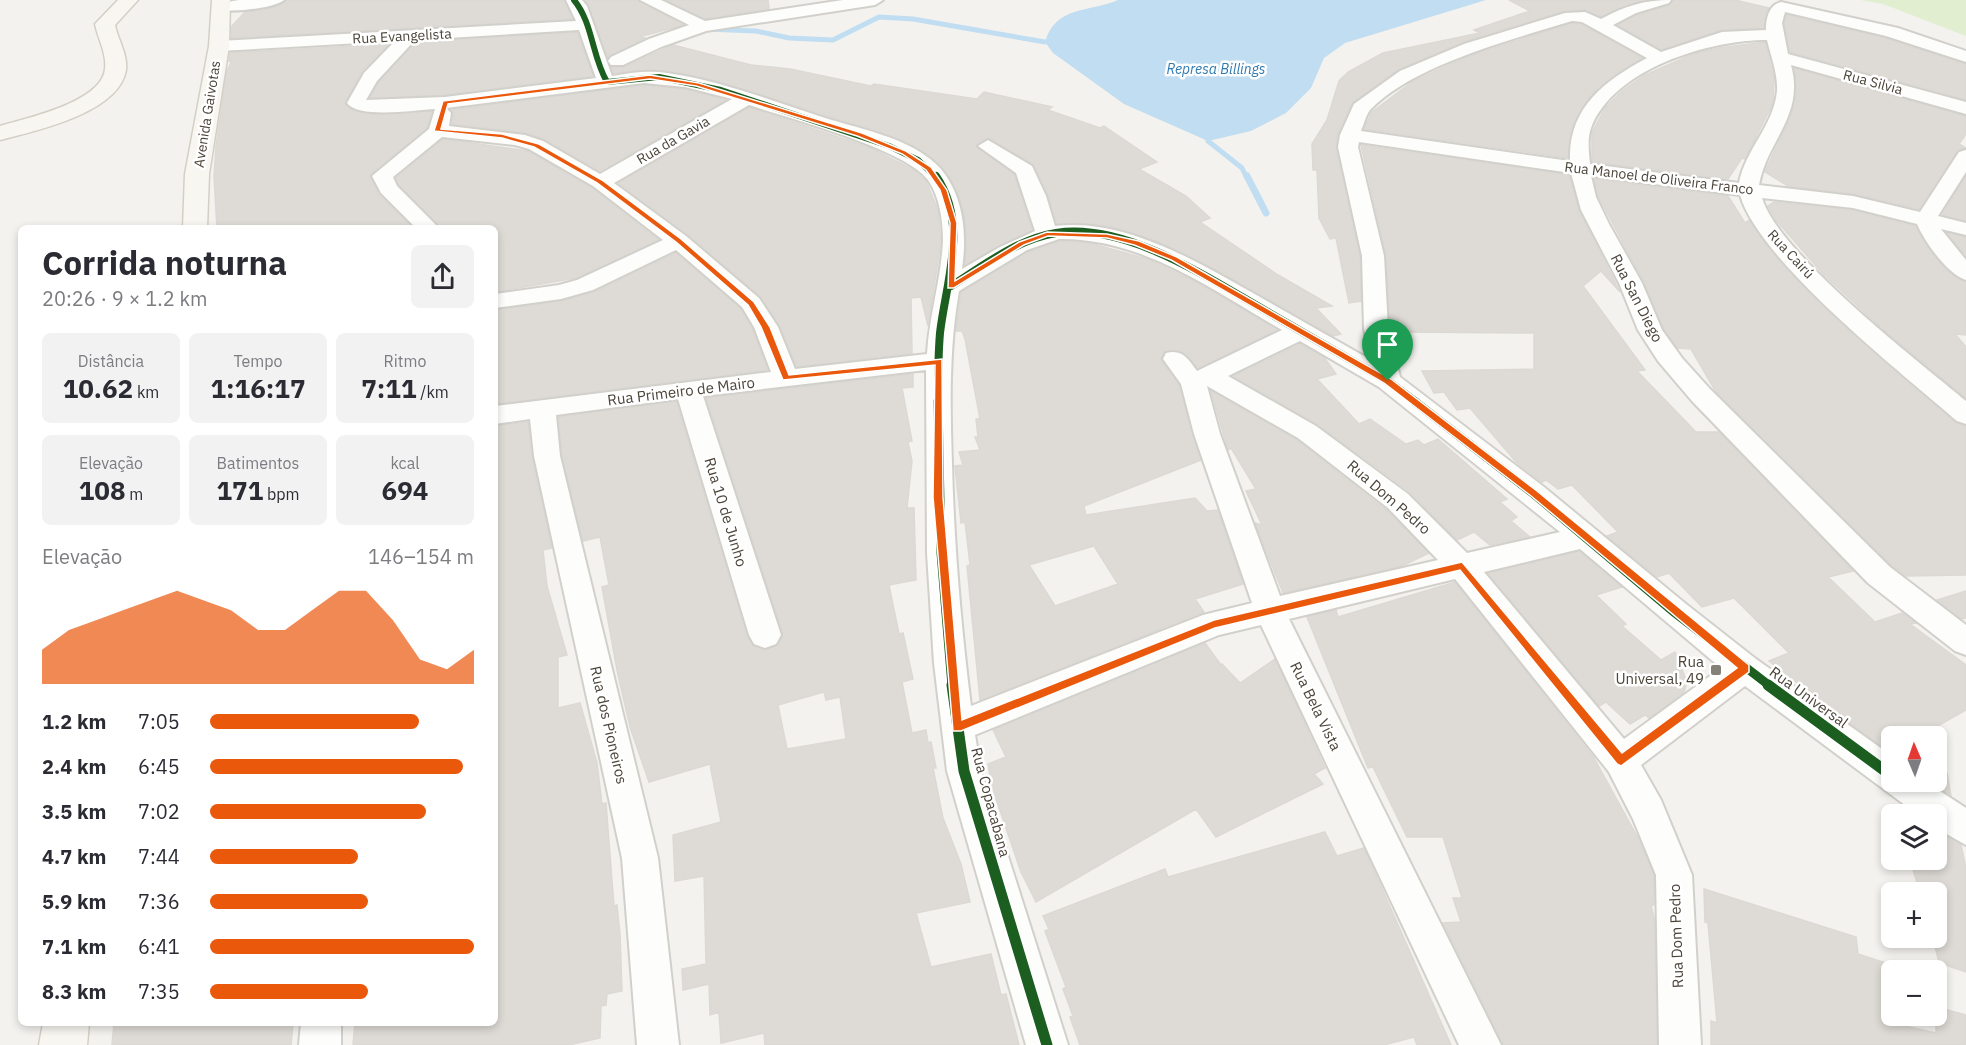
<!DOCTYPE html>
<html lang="pt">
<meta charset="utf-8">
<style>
:root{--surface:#fff;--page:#f2f2f3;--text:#2b2b33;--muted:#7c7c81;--accent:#ea580c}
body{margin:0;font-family:"IBM Plex Sans",sans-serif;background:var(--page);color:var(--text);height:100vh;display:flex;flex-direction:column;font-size:22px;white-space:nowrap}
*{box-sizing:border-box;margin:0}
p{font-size:20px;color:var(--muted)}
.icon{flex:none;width:33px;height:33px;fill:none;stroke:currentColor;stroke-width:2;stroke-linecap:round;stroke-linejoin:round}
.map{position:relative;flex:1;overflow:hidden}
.details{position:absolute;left:18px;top:225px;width:480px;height:801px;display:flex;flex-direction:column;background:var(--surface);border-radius:9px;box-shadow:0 3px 9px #0003}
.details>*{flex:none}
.needle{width:39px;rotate:358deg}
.tools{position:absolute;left:1881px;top:726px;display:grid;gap:12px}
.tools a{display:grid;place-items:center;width:66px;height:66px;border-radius:9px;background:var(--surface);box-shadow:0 3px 9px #0003;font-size:30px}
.pin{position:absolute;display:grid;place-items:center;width:51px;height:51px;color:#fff;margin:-62px -26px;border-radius:50% 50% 50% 0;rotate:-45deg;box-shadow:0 0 6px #0007}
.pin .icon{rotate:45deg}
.round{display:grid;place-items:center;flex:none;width:63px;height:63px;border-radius:9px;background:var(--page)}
.headline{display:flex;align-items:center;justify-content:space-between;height:102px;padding:0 24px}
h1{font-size:33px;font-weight:700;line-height:45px}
.stats{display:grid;grid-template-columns:repeat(3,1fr);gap:9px;height:102px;padding:6px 24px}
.stats div{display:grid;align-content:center;border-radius:9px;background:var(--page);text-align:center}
.stats b{font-size:26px;font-weight:700}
.stats small{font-size:16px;font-weight:400}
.stats p{font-size:16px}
.chart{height:168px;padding:12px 24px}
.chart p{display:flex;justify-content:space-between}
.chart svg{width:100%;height:108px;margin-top:6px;fill:var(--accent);opacity:.7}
ul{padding:0 24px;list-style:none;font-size:20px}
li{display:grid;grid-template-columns:96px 72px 1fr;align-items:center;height:45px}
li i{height:15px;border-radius:8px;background:var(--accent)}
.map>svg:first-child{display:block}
</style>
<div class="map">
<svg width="1966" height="1045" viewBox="0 0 1966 1045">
<rect width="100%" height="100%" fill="#f4f2ee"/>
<path fill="#e1eecf" d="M1860,0H1966V36L1883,4Z"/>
<path fill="#c0ddf1" d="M1118,0H1486L1345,43L1324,58L1311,88L1286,113L1251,131L1208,141L1124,104L1053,53L1045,42C1056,5 1088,13 1118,0Z"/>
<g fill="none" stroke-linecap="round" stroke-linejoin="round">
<path stroke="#c0ddf1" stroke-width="5" d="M705,29L756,31L789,38L833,40L879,17L913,19L1045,42
M1208,141L1242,168L1247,178"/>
<path stroke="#c0ddf1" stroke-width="7" d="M1247,176L1266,213"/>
</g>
<path fill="#dedbd6" stroke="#dcd9d4" stroke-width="1.5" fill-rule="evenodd" d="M287,0H564L573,19L231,38L232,26L245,12L272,8Z
M585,0H638L683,25L639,37L645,38L608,58Z
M666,0H768L769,9L705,19Z
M1509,0H1645L1601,17L1585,10L1564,11L1463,42L1399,69L1353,102L1338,134L1336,147L1360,256L1361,301L1349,303L1336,238L1330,239L1319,218L1317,170H1313L1312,144L1327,120L1339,81L1348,72L1383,53L1480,33L1474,30L1530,11Z
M1673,0H1735L1769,8L1764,28L1721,30L1661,50L1618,25L1637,15L1670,5Z
M1787,15L1885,38L1966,64V100L1790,52L1784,23Z
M1572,23L1581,24L1642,58L1615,75L1590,97L1573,125L1568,158L1364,129L1372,112L1412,82L1466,57Z
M577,32L593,76L445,95L370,98L379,82L416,42Z
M1765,42L1774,79L1773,103L1745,159L1742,158L1728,179L1592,162V133L1605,108L1622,91L1643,76L1693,54L1719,48Z
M389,44L362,71L345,103L352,110L374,114L432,111L427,128L370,176L379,195L413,228H217L214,177L216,146L227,71L232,60L229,61L230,53Z
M673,45L751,65L790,69L871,86L874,84L977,99L984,92L1052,107L1048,110L1100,128L1104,126L1157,162L1139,169L1186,196L1210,218L1200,222L1278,275L1332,306L1316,308L1341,334L1333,336L1214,269L1163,244L1109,226L1082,223L1057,224L1048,195L1034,165L989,138L976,147L1014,174L1032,230L965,265L966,230L961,203L951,179L930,156L883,133L705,78L653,70L613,73L611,67H624Z
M1794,68L1966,116V134L1959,144L1966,148L1957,151L1919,209L1854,194L1788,186L1765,172L1791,114L1796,83Z
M644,85L685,89L726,100L600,171L544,139L526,133L452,124L453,113L451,110Z
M749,107L871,148L914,170L926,181L938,210L941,241L928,326L921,297L911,298L912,353L796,367L780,326L760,296L687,234L618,183Z
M443,139L528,151L592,188L659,240L576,278L495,292V228H441L399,185L396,178Z
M1361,145L1569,175L1579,211L1620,292L1601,271L1583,286L1645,370L1637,371L1696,432H1719L1853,571L1828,577L1875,622L1902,613L1916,623L1910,624L1966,665V710L1920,736H1892V753L1826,706L1769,661L1789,653L1734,598L1702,607L1669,573L1657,577L1607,536L1618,532L1572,485L1558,489L1546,480L1542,482L1517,463L1470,408L1457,410L1444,392L1434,393L1422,371L1534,369V333L1400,332L1398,326H1390L1386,255Z
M1966,176V221L1942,215Z
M1594,179L1728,196L1745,223L1749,220L1773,253L1833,316L1956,423L1966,426V575L1906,576L1891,565L1716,392L1691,349L1677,348L1664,329L1644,282L1598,196Z
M1774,202L1853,210L1915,226L1943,266L1966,282V335L1955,334L1966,347V398L1886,332L1823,274L1776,220L1768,206Z
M1947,233L1966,237V256Z
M1059,241L1090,243L1147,259L1202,285L1277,330L1198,368L1182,352H1164L1161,360L1179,385L1201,460L1084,506L1086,515L1195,498L1207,511L1218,510L1243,584L1195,599L1204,612L980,700L967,566L970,565L965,522L961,523L955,466L963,465L959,452L980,450L975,437H978L976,419H980L965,339L962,331H956L961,292L1028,252ZM1094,546L1118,584L1055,606L1029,565Z
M676,253L740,308L752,328L768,370L495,404V310L561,301L594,292Z
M1300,344L1324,357L1336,374L1317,379L1359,424L1370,419L1406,444L1418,440L1424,445L1438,439L1507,499L1500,502L1517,517L1511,521L1530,537L1490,545L1474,532L1457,540L1410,492L1317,424L1233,376Z
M913,374V387L902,388L912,441L908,442L912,461L907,508H914L916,580L889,585L899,634L903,633L913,679L902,682L912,733L926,730L928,743L931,742L936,768H933L943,818L961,864L970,902L916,913L931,967L991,954L1001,995L1006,994L1019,1045H765L764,1033L721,1043L719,1012L710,1015L709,984L683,990L682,969L706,964L704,876L675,881L673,835L721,822L710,764L649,782L630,727L617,670L602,587L609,585L600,537L583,541L562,456L558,417L676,401L747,636L753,646L766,650L778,645L783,634L706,398ZM824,692L826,700L840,697L846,739L787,749L778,705Z
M1211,391L1297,440L1386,510L1429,553L1402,566L1283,593L1255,523L1262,525L1246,491L1256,489L1231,448L1228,450Z
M528,422L532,456L552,548L543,550L547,586L567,655L558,657V708L580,703L597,763L602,804L606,803L614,906L617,905L620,934L622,991L607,994L606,1005L601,1006L600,1038L569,1045H353L355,1023H495V426Z
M1579,551L1622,587L1596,595L1626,624L1622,626L1661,660L1675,652L1687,682L1684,692L1649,718L1645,715L1630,724L1606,702L1599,706L1488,573Z
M1455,582L1594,758L1638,838L1654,875V905H1651L1655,922L1657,1045H1503L1443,923L1461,922L1453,898H1462L1443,837H1407L1373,767L1368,768L1307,617L1336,610L1338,617Z
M1966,591V618L1961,619L1937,600Z
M1205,643L1221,665L1222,664L1240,683L1275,659L1325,768L1314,774L1323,784L1216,837L1196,809L1036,902L1021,872L992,787L988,764L1006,757L993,730Z
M1947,773L1951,796L1936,786V774Z
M1936,831L1961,845L1966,868V972L1939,963L1933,938H1936V892H1920L1910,860H1936Z
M1325,832L1337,856L1364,848L1451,1045H1417L1414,1037L1384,1045H1080L1070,1017L1073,1016L1063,989L1066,987L1045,931L1049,929L1043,916L1165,869L1168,877Z
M1704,889L1856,937L1858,954L1892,965V1023L1936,1033V1007L1966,1015V1045H1711V1021L1717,1023L1708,923L1705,922Z
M114,1023H293L291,1045H112Z"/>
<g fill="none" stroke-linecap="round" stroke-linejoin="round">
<defs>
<path id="street" d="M239,0H284C277,8 221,15 214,7L216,4Z
M566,0H582L587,6L612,76C630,73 648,70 667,73C718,80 767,99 816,115C856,129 911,136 941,169C964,197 967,235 962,269L1000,247L1035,231L1016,173L978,146L988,140L1032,166L1046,196L1055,226C1126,217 1201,264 1260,297C1297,318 1334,339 1371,360L1364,329L1362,256L1338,147L1340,135L1354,104L1400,71L1464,44L1565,13L1585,12L1601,19C1625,6 1644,0 1671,0L1669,3L1636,13L1613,25L1661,52L1722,32L1766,30C1766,18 1769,5 1781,2L1898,28L1966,51V62L1886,36L1785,12L1782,23L1788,54L1966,102V114L1791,65C1805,116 1767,140 1759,185L1853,196L1920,212L1959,152L1966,150V172L1938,216L1966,223V235L1941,229L1966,260V280C1948,275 1924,241 1917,224L1853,208L1762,198C1779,254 1917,360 1966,401V424L1957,421C1902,373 1759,261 1740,195L1591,176L1596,197L1609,224L1642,283L1662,330L1682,358L1710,389L1890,567L1966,625V655L1955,651L1868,583L1692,401L1658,361L1638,330L1619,283L1581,210L1571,173L1359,142L1358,147L1384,256L1388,329L1400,377L1544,487L1686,604L1756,659L1892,756V782H1926L1966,808V845L1936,828V814H1917L1745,686L1641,765L1661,800L1692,875L1701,1045H1659L1656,875L1633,819L1609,772L1455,579L1289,619L1501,1045H1459L1261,625L1219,635L975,735L981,771L1068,1045H1026L947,771L934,663L927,553L926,370L703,396L781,635L776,644L765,648L754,644L749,635L678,399L556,415L560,456L658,858L679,1045H637L622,858L534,456L530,419L495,424V406L771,372L754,327L742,307L676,250L593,290L561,299L495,308V294L559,285L577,280L663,240L593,186L529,149L515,145L442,137L393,177L397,186L439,228H416L381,193L372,176L429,129L435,109C416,110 358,119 347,103L364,73L395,41L219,51L210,46L219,41L576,21ZM1572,21L1582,22L1647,58C1604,81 1568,108 1570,161L1361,131C1364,124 1366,115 1370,110C1412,65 1514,39 1572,21ZM579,30L596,78L445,97L366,100L377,81L415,40ZM1767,40C1771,57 1778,74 1777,91C1774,125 1745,150 1739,183L1590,164C1589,152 1587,139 1591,128C1614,68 1710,40 1767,40ZM644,83L685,87L732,99L600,174L543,141L525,135L449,126L451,113L446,108ZM749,105C788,118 906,149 928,180C940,197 943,222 943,241C941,280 929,316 927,354L795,369L778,327L759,298L686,236L614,183ZM1059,239C1143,238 1212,290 1282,330L1197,371C1188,359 1183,349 1166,353L1163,359L1181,384L1194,434L1252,603L1203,615L971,706C961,626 954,545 952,464C950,406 949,348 959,291L1027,250ZM1300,341L1379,387L1560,532L1467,553L1408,494L1316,426L1228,376ZM1207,386L1298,438L1388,508L1438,560L1280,596L1220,434ZM1580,549L1721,668L1624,739L1484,572Z
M640,0H661L705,21L843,0H883L875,5L706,31L661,47L623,65H611L608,61L611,57L649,39L689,25Z
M301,1023H341V1045H299Z"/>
<path id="secondary" d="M118,0H138L115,25C118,40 128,55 126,70C119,113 35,131 0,140V126C27,118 102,102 105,69C107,54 98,39 95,24Z
M212,0H230L229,46L209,174L207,228H183L185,174L209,46Z
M43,1023H89L87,1045H39Z"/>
</defs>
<use href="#street" stroke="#d2d0cb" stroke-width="4"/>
<use href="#secondary" stroke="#d3cfc5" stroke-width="3"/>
<use href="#street" fill="#fdfdfc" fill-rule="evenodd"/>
<use href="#secondary" fill="#f7f6f1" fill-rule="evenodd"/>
<defs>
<path id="cycleway-far3" d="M574,0C593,23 592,57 607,82L659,77L721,90L889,146L918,160L937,178"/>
<path id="cycleway-far2" d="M936,176C969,224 946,281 940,333C938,356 938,380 938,402
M951,286C983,266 1017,239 1056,233C1125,222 1208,278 1266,311C1306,334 1347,358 1388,381L1416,402"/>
<path id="cycleway-far1" d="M938,401L941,553L952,686
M1414,401L1534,494L1675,613L1770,686"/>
<path id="cycleway" d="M952,685L964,771L1047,1045
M1768,685L1892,776"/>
</defs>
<use href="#cycleway-far3" stroke="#fff" stroke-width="8"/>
<use href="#cycleway-far2" stroke="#fff" stroke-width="10"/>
<use href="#cycleway-far1" stroke="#fff" stroke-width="13"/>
<use href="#cycleway" stroke="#fff" stroke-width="15"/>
<use href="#cycleway-far3" stroke="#1b5e20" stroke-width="6"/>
<use href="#cycleway-far2" stroke="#1b5e20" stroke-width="8"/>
<use href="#cycleway-far1" stroke="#1b5e20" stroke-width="9"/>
<use href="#cycleway" stroke="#1b5e20" stroke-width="11"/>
</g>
<path fill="#ea580c" stroke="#fff" stroke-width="1.5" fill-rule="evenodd" d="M650,75L699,83L862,133L906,151L931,167L947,190L957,223L955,281L1019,242L1047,232L1107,234L1139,241L1177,257L1391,379L1537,491L1749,665V672L1621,766L1617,764L1460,570L1215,628L961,731H953L933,497L935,365L783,380L761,327L748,305L676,242L597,183L534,147L502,138L434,131L443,101ZM650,79L696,86L857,136L902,154L926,170L940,190L950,223L948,288H954L1024,245L1048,236L1107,238L1134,245L1171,260L1384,383L1531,496L1737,668L1622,753L1462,562L1214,620L962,720L943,497L942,359L789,375L770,327L754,302L681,239L602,180L539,144L502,134L441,129L448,104Z"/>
<rect fill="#868178" stroke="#fff" stroke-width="2" x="1710" y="664" width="12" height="12" rx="3"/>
<g text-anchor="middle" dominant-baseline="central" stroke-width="5" stroke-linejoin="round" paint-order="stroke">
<g font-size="14" fill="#4b4439" stroke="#fff">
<text transform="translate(402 36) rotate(-3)">Rua Evangelista</text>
<text transform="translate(1873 82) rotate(15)">Rua Silvia</text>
<text transform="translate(207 114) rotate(-81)">Avenida Gaivotas</text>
<text transform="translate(673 140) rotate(-30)">Rua da Gavia</text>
<text transform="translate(1659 178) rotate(7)">Rua Manoel de Oliveira Franco</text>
<text transform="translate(1791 254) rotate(47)">Rua Cairú</text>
</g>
<g font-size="14" font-style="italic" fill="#2e7ab2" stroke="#fff">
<text x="1216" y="69">Represa Billings</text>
</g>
<g font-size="15" fill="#4b4439" stroke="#fff">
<text transform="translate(1637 298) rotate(63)">Rua San Diego</text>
<text transform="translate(681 391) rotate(-7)">Rua Primeiro de Mairo</text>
<text transform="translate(1389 497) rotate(41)">Rua Dom Pedro</text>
<text transform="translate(726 512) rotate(73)">Rua 10 de Junho</text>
<text transform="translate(1809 697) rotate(36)">Rua Universal</text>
<text transform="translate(1316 706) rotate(64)">Rua Bela Vista</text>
<text transform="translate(609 725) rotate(77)">Rua dos Pioneiros</text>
<text transform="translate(991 802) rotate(75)">Rua Copacabana</text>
<text transform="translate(1676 936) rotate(-92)">Rua Dom Pedro</text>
</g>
<g font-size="15" fill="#4b4439" stroke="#fff" text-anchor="end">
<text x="1704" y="661">Rua<tspan x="1704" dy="17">Universal, 49</tspan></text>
</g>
</g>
</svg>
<div class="tools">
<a><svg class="needle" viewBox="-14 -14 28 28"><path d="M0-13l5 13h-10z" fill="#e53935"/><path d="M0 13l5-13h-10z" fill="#7c7c81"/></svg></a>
<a><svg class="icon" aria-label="layers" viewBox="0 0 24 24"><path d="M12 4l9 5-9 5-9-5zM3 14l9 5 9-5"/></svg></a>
<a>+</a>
<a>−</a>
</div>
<div class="pin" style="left:1388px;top:381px;background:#1e9e55"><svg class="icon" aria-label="arrive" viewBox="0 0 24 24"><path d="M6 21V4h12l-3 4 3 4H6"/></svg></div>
<section class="details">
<div class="headline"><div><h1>Corrida noturna</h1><p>20:26 · 9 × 1.2 km</p></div><a class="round"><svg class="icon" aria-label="share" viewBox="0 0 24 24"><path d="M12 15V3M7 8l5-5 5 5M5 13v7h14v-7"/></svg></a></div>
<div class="stats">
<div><p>Distância</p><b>10.62<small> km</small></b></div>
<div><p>Tempo</p><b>1:16:17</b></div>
<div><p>Ritmo</p><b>7:11<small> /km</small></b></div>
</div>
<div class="stats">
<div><p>Elevação</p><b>108<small> m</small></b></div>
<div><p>Batimentos</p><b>171<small> bpm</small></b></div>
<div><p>kcal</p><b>694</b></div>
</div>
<div class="chart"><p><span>Elevação</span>146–154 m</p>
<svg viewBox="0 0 160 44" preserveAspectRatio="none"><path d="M0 44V30L10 22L20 18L30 14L40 10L50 6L60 10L70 14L80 22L90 22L100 14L110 6L120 6L130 18L140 34L150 38L160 30V44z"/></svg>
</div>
<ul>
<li><b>1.2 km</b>7:05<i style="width:79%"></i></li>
<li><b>2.4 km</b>6:45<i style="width:96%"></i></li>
<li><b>3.5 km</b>7:02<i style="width:82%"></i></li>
<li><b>4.7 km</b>7:44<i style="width:56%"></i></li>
<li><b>5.9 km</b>7:36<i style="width:60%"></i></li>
<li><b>7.1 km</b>6:41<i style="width:100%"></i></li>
<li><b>8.3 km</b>7:35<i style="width:60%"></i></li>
</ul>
</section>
</div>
